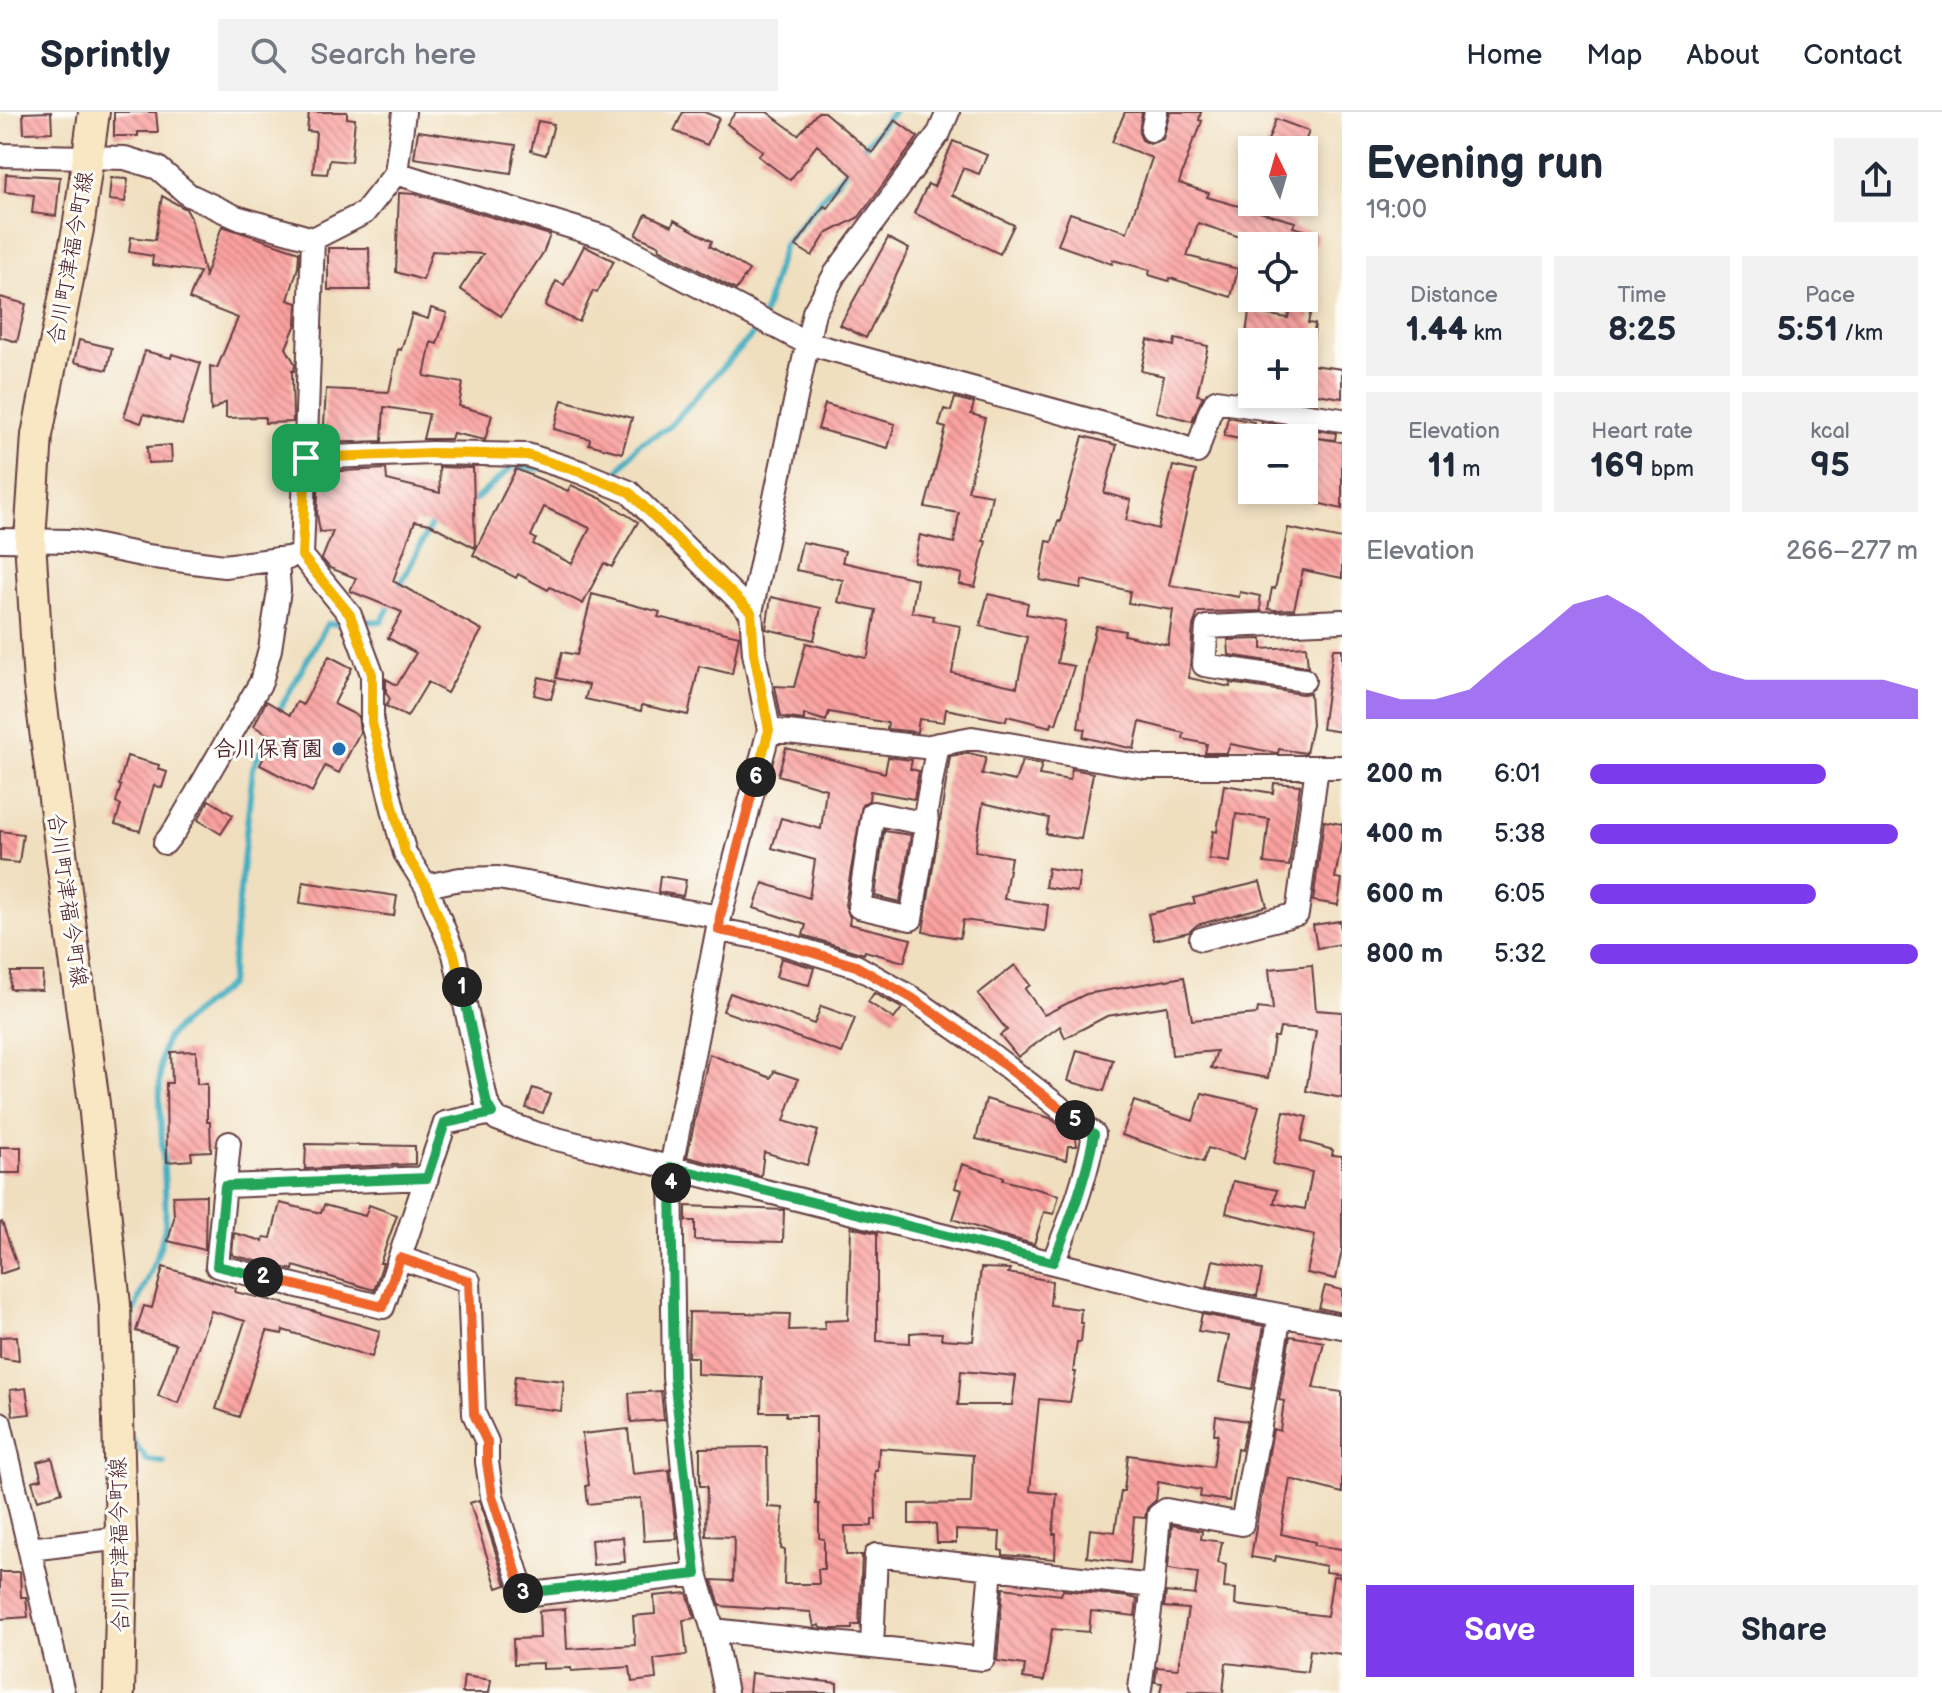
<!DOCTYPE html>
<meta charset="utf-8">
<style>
:root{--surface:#fff;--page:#f2f2f3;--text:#1f2937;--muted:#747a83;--line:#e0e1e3;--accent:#7c3aed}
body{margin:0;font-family:"Balsamiq Sans","Klee One",sans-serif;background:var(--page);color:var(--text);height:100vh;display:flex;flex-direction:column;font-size:30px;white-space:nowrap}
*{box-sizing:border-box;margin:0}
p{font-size:26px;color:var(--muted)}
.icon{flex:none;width:44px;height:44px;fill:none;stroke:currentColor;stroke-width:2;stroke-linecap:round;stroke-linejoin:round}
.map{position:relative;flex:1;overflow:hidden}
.drawer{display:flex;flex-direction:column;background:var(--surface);width:600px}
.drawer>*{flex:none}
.needle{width:52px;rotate:355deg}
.buttons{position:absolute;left:1238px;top:24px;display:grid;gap:16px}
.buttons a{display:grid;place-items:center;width:80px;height:80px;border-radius:0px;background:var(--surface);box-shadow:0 4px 12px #0003;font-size:40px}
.pin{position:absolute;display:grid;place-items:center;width:68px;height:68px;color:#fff;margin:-34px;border-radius:16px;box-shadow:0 4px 12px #0006}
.km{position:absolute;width:40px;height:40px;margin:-20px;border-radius:50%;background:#222;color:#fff;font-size:22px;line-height:40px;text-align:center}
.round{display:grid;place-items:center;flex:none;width:84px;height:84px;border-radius:0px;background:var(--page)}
.headline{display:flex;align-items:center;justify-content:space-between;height:136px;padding:0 24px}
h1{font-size:44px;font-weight:700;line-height:60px}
.metrics{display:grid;grid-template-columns:repeat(3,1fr);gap:12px;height:136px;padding:8px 24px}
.metrics div{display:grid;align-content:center;border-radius:0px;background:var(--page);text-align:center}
.metrics b{font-size:34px;font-weight:700}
.metrics small{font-size:22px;font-weight:400}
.metrics p{font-size:22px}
.chart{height:224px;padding:16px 24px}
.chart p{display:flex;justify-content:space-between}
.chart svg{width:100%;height:144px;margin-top:8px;fill:var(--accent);opacity:.7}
.primary-button{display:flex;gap:16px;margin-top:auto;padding:16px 24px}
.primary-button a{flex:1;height:92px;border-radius:0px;background:var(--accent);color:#fff;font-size:32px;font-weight:700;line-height:92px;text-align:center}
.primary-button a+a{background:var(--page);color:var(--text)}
ul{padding:0 24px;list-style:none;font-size:26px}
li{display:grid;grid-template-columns:128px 96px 1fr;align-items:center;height:60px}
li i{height:20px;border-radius:10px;background:var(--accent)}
header{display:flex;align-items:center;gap:48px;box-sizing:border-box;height:112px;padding:0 40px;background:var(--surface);border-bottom:2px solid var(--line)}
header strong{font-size:38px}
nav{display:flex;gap:44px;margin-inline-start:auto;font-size:28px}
.search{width:560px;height:72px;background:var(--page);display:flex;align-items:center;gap:20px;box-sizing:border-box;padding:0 28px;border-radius:0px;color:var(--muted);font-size:30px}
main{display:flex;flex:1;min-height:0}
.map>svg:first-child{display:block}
</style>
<header>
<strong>Sprintly</strong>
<div class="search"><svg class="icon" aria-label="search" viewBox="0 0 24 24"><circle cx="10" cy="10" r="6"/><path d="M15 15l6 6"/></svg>Search here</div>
<nav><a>Home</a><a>Map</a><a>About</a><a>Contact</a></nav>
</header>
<main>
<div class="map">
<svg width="1342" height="1581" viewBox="0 0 1342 1581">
<defs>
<pattern id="building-back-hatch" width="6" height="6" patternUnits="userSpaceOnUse" patternTransform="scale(2)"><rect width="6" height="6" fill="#faa09f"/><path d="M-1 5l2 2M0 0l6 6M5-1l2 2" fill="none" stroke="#cc8282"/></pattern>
</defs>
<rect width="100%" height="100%" fill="#fdfcf7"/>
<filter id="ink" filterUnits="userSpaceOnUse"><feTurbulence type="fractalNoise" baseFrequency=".0125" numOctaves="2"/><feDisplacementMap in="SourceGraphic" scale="16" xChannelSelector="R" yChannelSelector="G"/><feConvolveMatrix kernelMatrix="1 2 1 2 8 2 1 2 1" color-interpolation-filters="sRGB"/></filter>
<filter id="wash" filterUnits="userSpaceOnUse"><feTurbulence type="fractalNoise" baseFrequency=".006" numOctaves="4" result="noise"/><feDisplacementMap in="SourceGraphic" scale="32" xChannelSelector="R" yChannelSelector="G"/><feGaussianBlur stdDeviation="1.8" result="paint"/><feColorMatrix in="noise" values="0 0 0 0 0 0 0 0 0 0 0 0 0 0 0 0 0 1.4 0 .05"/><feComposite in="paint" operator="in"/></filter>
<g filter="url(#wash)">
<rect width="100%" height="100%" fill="#f0dfbf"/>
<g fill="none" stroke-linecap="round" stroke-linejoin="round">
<path stroke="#43aec1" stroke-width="6" d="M860,40L893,0
M764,202L784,132L851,52
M610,363H615L638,333L669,315L761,213
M467,390L476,387L512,355L539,357
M398,477L430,415L437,407
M357,510L382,509L391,491
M276,604L327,512L346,511
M129,1218C136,1182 160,1150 165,1113C170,1073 148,949 169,924C186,905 211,889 230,872L253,656L269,618
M131,1326L147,1348L164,1350"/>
</g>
<g id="blocks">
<path fill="url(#building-back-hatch)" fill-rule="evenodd" d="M51,0L52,20L24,21L23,1Z
M114,0H156L158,20H138V24H114Z
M309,0H347V6L355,7L351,50L330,48L327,62L313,61L316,20L307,19Z
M683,0H704L719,6L707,33L674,19Z
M736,0H767L798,23L818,0H824L872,41L895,8L918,25L859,105L826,122L812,144L796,134L824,94L828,96L852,63L817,33L790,68L758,44L763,39L727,12Z
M1125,0H1142L1139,21L1142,28L1150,32L1163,27L1170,0H1201L1199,8L1202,9L1196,26H1194L1179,71L1209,81L1207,85L1295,110L1293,115L1318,122L1315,134H1267L1198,111L1187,144L1238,157L1231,185L1170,166L1169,169L1149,163L1150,158L1113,148L1112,152L1058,133L1070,101L1127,120L1152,46L1112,30Z
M1276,7L1309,19L1302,38H1277L1266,34Z
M538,9L554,12L546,43L531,39Z
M418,19L516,33L511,61L414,46Z
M953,29L987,43L979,62L963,56L952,83L1014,113L1000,142L914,101L928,72L934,75Z
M6,62L60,65L56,104L32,101L34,83L5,80Z
M111,66L128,67L125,90L109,88Z
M399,81L416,82L550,123L543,141L501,204L460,177L483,142L432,139L423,168L396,160Z
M162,84L186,97L191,106L205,164L222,114L299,140L298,155L288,188L297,191L296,212L286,236L295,252L294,259H292L293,310L265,311V305L226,306V290L211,299L210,254L217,256L238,206L189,187L200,160L152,153L153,144L129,140L131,125L155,128Z
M646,102L672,114L674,108L712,129L710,134L749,158L736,178L659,137L660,134L636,123Z
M888,126L909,137L866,226L840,213Z
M584,134L614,149L597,181L593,179L579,210L545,194L556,169L564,173Z
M328,136H369L370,178H328Z
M0,185L26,192L17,230L0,225Z
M1292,186H1314L1308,211L1315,212L1313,230H1245L1249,200L1288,206Z
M431,196L447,201L437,232L431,230L424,264L463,271L459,294L492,303L485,328L453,321L451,327H423L429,302L384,295L382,329L323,331L326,277L389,280L398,237L401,238L412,202L428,207Z
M1175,227L1208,234L1197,283L1203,284L1192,309L1156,300L1164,264L1141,259L1148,228L1174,234Z
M79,228L112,236L107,258L74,250Z
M145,239L171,246L172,242L201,251L182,313L144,302L141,311L124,305Z
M1304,252L1342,257V286L1304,280Z
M955,286L974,291L971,302L985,306L968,379L992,383L983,429H986L975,475L959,472L962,462L914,450L920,423L954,431L959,401L925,395L946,316L939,314L944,297L951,299Z
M562,288L632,306L622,341L589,332L590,327L554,317Z
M825,292L895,312L888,336L818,317Z
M1228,305L1254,310L1251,329L1224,324Z
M1262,310L1336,321L1335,328L1318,326L1342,330V397L1304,388V326H1301L1302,323L1261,317Z
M1083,324L1117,333L1104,381L1131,388L1126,408L1158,417L1173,354L1196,359L1169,473L1239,485L1240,480L1260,484L1261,499L1198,500L1193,514L1189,566L1230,575V571L1302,582L1310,581L1312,613L1306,641L1279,637L1278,641H1276L1230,632L1227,641H1205L1207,632L1183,627L1184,621L1140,610L1134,637L1083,625L1085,617L1078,616L1087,551L1096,514L1125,519L1124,523L1168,533L1173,498L1128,491L1130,479L1082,468L1081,476L1040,468L1047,429L1052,430L1058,409L1060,410Z
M171,333L172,350L148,351L147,335Z
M439,355L473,356L475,436L430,412L415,409L393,469L482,518L447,581L428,570L407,605L386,594L390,587L386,581V567L397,573L416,541L388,526L402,500L350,479L356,466L330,456L322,447L333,419L320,420L317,402L319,360L386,357L387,368L440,381Z
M516,357L568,379L571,373L602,387L638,410L612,455L604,451L583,492L550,475L548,478L518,462L516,466L473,443ZM544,395L590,416L572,452L533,432L536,427L531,424Z
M1288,416L1342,427V466L1303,458L1294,497L1275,498L1268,497L1272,476L1275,477Z
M802,430L845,439L842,450L917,467L912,500L934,504L933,509L960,514L952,561L1017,575L1027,525L980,514L988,482L1028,491L1026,502L1065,509L1057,551L1074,554L1056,612L1052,611L1051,615L1007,604L1006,609L946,597L944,610L919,607L917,620L887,617L888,611L829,600L826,609L804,602V608L781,605L775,574L794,575L806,531L865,546L868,544L876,498L838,490L843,468L796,458Z
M592,482L660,500L658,505L739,524L732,562L699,554L688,603L642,593L641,599L585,587L589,573L556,566L562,540L577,543Z
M771,485L821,496L814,528L766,517Z
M1262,527V537L1306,534L1308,555L1229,543L1228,528Z
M1333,537H1342V620L1322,617Z
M329,544L352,556L334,592L358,604L360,620L339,661L325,654L312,680L260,653L273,626L254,614L266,589L290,603L297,590L303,593Z
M539,565L556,569L551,587L534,583Z
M786,636L885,661L888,645L912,648L910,657L919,659L914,687L870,679L869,688L862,693L845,793L850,806L849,812L911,827L904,850L865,839L864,842L803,823L806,813L754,796L763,771L809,786L815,748L772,736L781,706L821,717L826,677L778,663Z
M968,641L986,645L982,662L1015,669L1022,649L1042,652L1039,663L1070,668L1072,657L1093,661L1081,727L1046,722L1049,706L983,691L975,739L1011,745L1004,787L1048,793L1045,819L963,808L960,826L923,820L950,644Z
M127,644L159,653L158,657L167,660L162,676L154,673L140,719L115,712L121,693L116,690L121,674L119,673Z
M1274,671L1300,673L1289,754L1264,751L1269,707L1236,702L1230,750L1209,747L1213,719L1217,720L1224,673L1273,681Z
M209,688L233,703L221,722L198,708Z
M1324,709L1342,712V728L1335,766L1342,767L1338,793L1313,789Z
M0,719L23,722L19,751L0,749Z
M884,719L911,723L900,790L875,784Z
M1048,756L1080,761L1077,780L1045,775Z
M660,764L686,768L683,784L658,780Z
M303,770L397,784L394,804L300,791Z
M1260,770L1267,794L1197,813L1189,820L1154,828L1148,802L1195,791L1193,786Z
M1340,809L1342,832L1317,836L1313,813Z
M781,846L814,856L809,873L776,865Z
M1015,853L1030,873L1025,877L1044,903L1086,882L1184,865L1192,908L1257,902L1258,896L1273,898L1269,857L1312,853L1316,898L1342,900V986L1306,979L1316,919L1280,916L1278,925H1274L1268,966L1211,956L1217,939L1172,943L1167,894L1107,904L1065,926L1060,914L1018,945L1000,923L1007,918L978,882Z
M11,860H43L42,878L10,877Z
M730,881L814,912L821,894L855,906L842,941L723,899Z
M874,881L902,896L894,907L868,890Z
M1077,938L1113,948L1104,979L1068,969Z
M196,939L197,972H207V1010H210L211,1039L191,1040L192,1048L167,1050L166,971H172L171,940Z
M709,942L771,966L774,959L798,967L784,1009L818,1019L807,1053L764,1040L761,1064L687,1045Z
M533,976L550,982L543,1001L526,996Z
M1202,981L1259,994L1244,1047L1208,1036L1203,1050L1122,1023L1134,989L1193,1009Z
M986,987L1050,1006L1076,1026L1077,1034H1068L1066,1048L976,1027Z
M1284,999L1307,1005L1301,1029L1333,1038L1332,1043L1342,1044V1138L1336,1167L1307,1161L1315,1123L1226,1101L1233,1069L1277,1078L1274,1091L1305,1097L1312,1060L1273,1052Z
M306,1032L415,1034V1052L305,1057Z
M0,1035H21V1061H0Z
M962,1052L1004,1065L1003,1068L1059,1083L1054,1102L1044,1100L1034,1132L996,1122L953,1107L962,1078L955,1076Z
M206,1083L205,1138L168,1129L174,1106L173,1084Z
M280,1091L321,1101L324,1093L365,1104L369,1093L397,1103L380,1151H383L374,1178L294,1154L293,1158L232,1143L234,1121L263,1129L264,1125L271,1126Z
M686,1094L784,1098L783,1130L695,1128V1109H686Z
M2,1110L18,1156L0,1162V1111Z
M851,1115L877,1121V1229L910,1231V1221L924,1220L942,1221L941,1227L973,1229L981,1156L1010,1157L1008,1161L1052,1169L1050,1193L1081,1197L1080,1211H1083L1081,1230H1077L1073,1260H1076L1070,1290L1039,1287L1030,1379L1057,1382L1053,1422H1056L1055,1447L1003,1443V1439L999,1438L1000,1420L956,1418V1431H937L936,1412H909V1392L971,1391L973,1343L879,1336L878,1359H875L876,1407H872V1414H845L846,1443H862L859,1513H852V1517H830L821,1516L820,1513L814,1515L811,1500L720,1494L712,1468L733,1469L734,1425L706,1424L707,1374H700V1336L767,1335L768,1395L783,1396L781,1437L785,1438L784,1472H819L818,1457H824V1427L819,1426V1392H816V1304H786V1300H761L762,1265L697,1262V1245H688L689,1200L790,1202L789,1218L825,1217V1209L848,1208ZM961,1259L1016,1264L1012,1293H958Z
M1213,1148L1262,1158L1257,1184L1207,1175Z
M163,1155L236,1176L235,1180L295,1194L380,1219L372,1245L283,1218L282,1222L267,1219L239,1305L216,1297L245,1209L211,1199L178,1291L158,1284L176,1232L136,1219L144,1194L152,1196Z
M1325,1174L1342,1178V1201L1319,1196Z
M1202,1202L1264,1214L1252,1277L1219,1270L1229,1224L1198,1219Z
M17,1224L19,1249L0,1246V1225Z
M1290,1224L1324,1230L1313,1276L1342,1280V1381L1290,1367L1281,1422L1315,1430L1314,1433L1342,1437V1462L1325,1460L1326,1454L1276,1444L1275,1449L1251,1445L1273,1317L1280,1319L1284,1289L1279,1288Z
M515,1264L564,1269L561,1299L512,1293Z
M26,1276L30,1302L13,1304L10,1278Z
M661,1279L664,1308L631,1310L629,1281Z
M1216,1304L1247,1309L1241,1338L1237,1337L1229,1389L1200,1385L1201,1378L1158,1370L1156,1388L1147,1396L1145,1406L1134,1405L1130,1451L1087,1445L1090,1417L1115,1420L1121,1379H1124L1128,1343L1213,1355L1218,1322H1214Z
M628,1317L633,1362L669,1358L677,1427L644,1429L641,1386L588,1392L586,1374L589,1373L582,1322Z
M52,1346L62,1380L38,1388L32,1369L42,1367L37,1350Z
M479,1388L506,1473L497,1476L470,1391Z
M1172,1413L1202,1419L1201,1427L1222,1430L1218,1451L1226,1453L1224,1476L1236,1477L1235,1493L1327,1504L1333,1464L1342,1465V1542L1310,1538L1307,1560L1226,1551L1223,1581L1189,1579V1581H1160L1162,1571L1155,1570L1157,1555L1178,1557L1188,1497L1164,1495L1166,1480L1195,1483L1198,1461L1168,1457Z
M623,1425L625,1450L593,1453L591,1428Z
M0,1460H20L21,1485H26L28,1505L0,1507Z
M1003,1476L1061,1483L1063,1478L1129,1485L1137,1487L1135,1504L1091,1499L1089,1520L1052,1517L1044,1569L1023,1566L1025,1553L997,1549Z
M687,1481L695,1506L683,1508L687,1543L654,1547L656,1567L632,1570L630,1555L571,1559V1556L543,1557V1551L514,1552L513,1527L540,1526L539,1499L565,1497L567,1537L635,1533L633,1504L655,1502L654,1484Z
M751,1561L837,1571V1581H749Z
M464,1564L491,1568L489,1581H462Z"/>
</g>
</g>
<g filter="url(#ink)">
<use href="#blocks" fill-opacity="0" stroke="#633c41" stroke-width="2"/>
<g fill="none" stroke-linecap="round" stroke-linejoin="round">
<defs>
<path id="street" d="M1152,18L1156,0
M0,43L125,46L158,56L189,83L236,105L313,127L364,101L396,61L404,0
M396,61L607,126L807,231L1166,329L1197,340L1209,302L1216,289L1342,308
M313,127L302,444L350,503L372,562V611L398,717L405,741L426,774L454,842L487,992L497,1007L537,1022L1201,1188L1342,1215
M306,346L432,341L527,343L580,360L629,380L751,500
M0,428L74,429L147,444L224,454L288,446
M1304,568L1204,553L1207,515L1342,509
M769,618L924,635L972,626L1145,655H1342
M927,712L873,701L859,795L911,807L927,712L926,699L938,632
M165,731L176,717L261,570L270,537L279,478L277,447
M426,774L460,767L498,766L720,805
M719,818L771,828L856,854L912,886L967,924L1094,1022C1086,1067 1071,1108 1053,1150
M1201,827L1297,802L1317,655
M229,1031L217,1154L383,1195L445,1011L492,1001
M225,1074L427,1066
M400,1146L469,1169L474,1302L487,1330V1350L492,1384L524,1483L696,1462
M0,1311L63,1581
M30,1437L121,1426
M713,1518L983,1547L991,1456
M872,1535L876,1443L1153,1474L1159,1403L1166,1398L1242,1412L1280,1203
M1140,1577L1153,1474
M726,1581L713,1518L696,1462L686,1388L674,1265L671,1055L720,805L769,618L754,541L751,500L814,200L835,162L939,21L948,0"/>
<path id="secondary" d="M94,0L78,117L37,323L30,428L39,572L94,992L115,1193L122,1458L119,1581"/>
</defs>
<use href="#street" stroke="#633c41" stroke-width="26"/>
<use href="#secondary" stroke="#633c41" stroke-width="34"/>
<use href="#street" stroke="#fff" stroke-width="22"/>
<use href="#secondary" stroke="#f9e7c3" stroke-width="30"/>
</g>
</g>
<g fill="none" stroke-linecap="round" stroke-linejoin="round" filter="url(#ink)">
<defs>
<path id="split-1" d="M306,346L302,444L350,503L372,562V611L405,741L426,774L454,842L462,875"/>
<path id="split-2" d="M263,1165L217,1154L225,1074L427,1066L445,1011L492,1001L487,992L462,875"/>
<path id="split-3" d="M263,1165L383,1195L400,1146L469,1169L474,1302L487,1330V1350L492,1384L523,1481"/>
<path id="split-4" d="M523,1481L696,1462L674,1265L671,1071"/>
<path id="split-5" d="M671,1071V1055L1053,1150C1071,1108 1086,1067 1094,1022L1075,1008"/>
<path id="split-6" d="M756,665L720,805L719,818L771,828L856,854L912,886L967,924L1075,1008"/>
<path id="split-7" d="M306,346L432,341L527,343L580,360L629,380L751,500L754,541L769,618L756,665"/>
</defs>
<use href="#split-1" stroke="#fff" stroke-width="16"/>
<use href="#split-2" stroke="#fff" stroke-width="16"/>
<use href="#split-3" stroke="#fff" stroke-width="16"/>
<use href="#split-4" stroke="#fff" stroke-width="16"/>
<use href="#split-5" stroke="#fff" stroke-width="16"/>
<use href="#split-6" stroke="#fff" stroke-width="16"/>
<use href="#split-7" stroke="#fff" stroke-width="16"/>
<use href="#split-1" stroke="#f5b400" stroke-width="10"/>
<use href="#split-2" stroke="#22a559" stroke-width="10"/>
<use href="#split-3" stroke="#f0652b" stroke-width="10"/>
<use href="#split-4" stroke="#22a559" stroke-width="10"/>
<use href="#split-5" stroke="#22a559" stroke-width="10"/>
<use href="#split-6" stroke="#f0652b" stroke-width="10"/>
<use href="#split-7" stroke="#f5b400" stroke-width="10"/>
</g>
<circle fill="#1f6fb2" stroke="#fdfcf7" stroke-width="3" cx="339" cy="637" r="8"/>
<g text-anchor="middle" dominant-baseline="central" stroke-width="6" stroke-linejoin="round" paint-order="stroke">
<g font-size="22" fill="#4a1f2b" stroke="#fdfcf7">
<text transform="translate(71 146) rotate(-80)">合川町津福今町線</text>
<text transform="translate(67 788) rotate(82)">合川町津福今町線</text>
<text transform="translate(120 1433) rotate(-91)">合川町津福今町線</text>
</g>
<g font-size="22" font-weight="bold" fill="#4a1f2b" stroke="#fdfcf7" text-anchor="end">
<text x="323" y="637">合川保育園</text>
</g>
</g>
</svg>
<div class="buttons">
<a><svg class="needle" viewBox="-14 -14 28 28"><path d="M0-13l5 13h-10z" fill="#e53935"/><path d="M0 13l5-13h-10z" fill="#747a83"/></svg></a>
<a><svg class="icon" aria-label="locate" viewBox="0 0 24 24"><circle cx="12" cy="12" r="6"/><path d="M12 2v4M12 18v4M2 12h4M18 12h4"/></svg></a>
<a>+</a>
<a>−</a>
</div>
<div class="pin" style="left:306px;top:346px;background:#1e9e55"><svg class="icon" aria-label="arrive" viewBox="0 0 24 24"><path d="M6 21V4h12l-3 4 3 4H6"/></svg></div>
<b class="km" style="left:462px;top:875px">1</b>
<b class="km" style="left:263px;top:1165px">2</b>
<b class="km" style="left:523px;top:1481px">3</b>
<b class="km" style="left:671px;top:1071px">4</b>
<b class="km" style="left:1075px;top:1008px">5</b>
<b class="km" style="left:756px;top:665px">6</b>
</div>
<section class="drawer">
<div class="headline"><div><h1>Evening run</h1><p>19:00</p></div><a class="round"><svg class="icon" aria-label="share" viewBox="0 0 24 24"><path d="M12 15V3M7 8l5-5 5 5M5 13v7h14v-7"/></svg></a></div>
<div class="metrics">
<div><p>Distance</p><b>1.44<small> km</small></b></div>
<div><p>Time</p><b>8:25</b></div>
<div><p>Pace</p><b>5:51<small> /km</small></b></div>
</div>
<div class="metrics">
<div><p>Elevation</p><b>11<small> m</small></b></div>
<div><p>Heart rate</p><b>169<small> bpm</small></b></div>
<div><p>kcal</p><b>95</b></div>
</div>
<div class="chart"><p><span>Elevation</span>266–277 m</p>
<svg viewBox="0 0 160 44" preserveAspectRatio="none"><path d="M0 44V35L10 38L20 38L30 35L40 26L50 18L60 9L70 6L80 12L90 21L100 29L110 32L120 32L130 32L140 32L150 32L160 35V44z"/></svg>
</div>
<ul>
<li><b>200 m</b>6:01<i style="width:72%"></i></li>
<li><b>400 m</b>5:38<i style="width:94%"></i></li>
<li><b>600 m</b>6:05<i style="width:69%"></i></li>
<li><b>800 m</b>5:32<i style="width:100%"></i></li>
</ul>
<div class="primary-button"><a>Save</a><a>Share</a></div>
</section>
</main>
